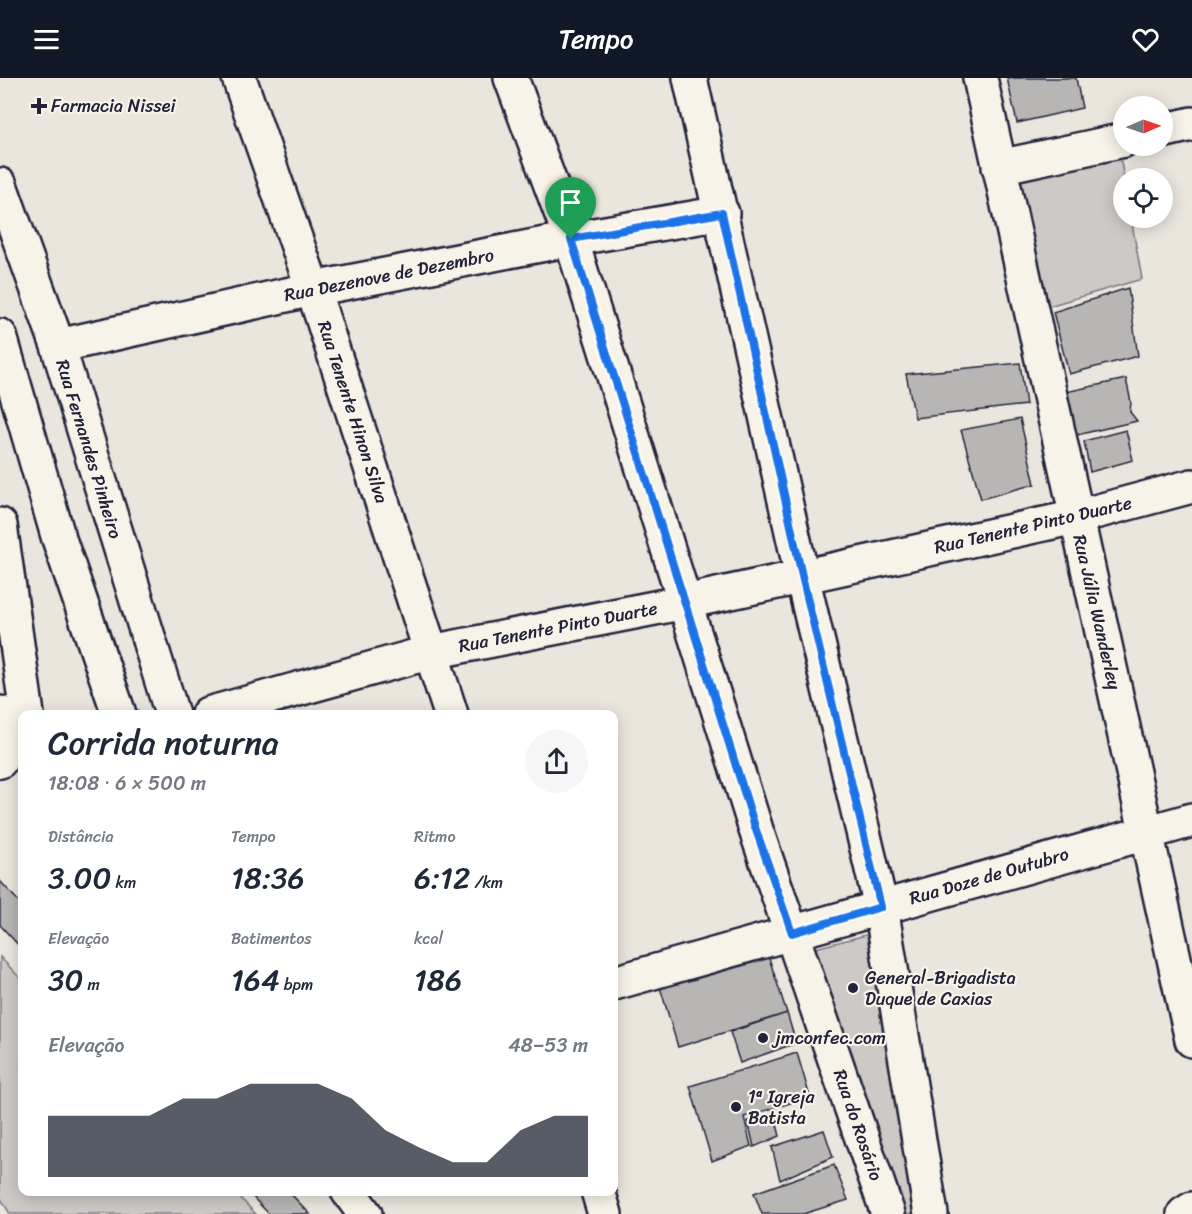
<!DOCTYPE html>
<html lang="pt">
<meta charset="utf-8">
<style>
:root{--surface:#fff;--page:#f6f6f7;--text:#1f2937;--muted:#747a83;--accent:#111827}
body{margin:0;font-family:Sriracha,sans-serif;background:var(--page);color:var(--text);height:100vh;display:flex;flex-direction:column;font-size:22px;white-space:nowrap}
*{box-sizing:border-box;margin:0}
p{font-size:20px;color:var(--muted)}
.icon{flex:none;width:33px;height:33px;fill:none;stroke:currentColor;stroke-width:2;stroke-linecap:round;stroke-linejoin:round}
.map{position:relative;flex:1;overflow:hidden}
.panel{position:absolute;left:18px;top:632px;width:600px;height:486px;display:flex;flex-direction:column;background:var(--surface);border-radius:12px;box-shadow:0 3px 15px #0003}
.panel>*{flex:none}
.needle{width:39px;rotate:88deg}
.buttons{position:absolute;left:1113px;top:18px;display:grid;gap:12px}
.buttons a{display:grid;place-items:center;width:60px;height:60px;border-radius:50%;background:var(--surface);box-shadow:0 3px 15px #0003;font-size:30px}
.pin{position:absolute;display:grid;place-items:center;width:51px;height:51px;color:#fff;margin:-62px -26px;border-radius:50% 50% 50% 0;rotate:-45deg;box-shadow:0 0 6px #0007}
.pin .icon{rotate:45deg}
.round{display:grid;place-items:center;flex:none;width:63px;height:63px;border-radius:32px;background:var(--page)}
.head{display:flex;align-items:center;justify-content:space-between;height:102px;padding:0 30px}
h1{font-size:33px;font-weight:600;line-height:45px}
.figures{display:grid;grid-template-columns:repeat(3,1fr);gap:9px;height:102px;padding:6px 30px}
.figures div{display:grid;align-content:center}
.figures b{font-size:30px;font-weight:600}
.figures small{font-size:16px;font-weight:400}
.figures p{font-size:16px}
.chart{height:168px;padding:12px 30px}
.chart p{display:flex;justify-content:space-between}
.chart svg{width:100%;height:108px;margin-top:6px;fill:var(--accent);opacity:.7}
header{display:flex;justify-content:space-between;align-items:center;height:78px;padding:0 30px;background:var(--accent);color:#fff;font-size:27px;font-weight:600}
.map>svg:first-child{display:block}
</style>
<header><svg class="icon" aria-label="menu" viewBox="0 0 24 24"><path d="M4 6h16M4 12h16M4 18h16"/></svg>Tempo<svg class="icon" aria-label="heart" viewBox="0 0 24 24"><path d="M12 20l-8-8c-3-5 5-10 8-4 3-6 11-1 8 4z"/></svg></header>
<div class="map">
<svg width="1192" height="1136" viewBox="0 0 1192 1136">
<rect width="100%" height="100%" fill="#eae6de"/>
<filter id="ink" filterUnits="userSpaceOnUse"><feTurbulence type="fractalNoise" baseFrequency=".0167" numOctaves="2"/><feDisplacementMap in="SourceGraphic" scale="12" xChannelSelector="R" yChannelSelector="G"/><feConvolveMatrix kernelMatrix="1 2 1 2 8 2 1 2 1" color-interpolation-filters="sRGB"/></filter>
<g filter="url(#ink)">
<path fill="#cdc9c6" stroke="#787680" stroke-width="1.5" d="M1119,73L1124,100V140H1131L1142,201L1045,229L1012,96Z
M882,853L923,1136H904L815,870Z
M0,879L22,902V1113H233L256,1136H10L0,1119Z"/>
<path fill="#b8b6b5" stroke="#22223b" stroke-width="1.5" d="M1007,0H1076L1082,30L1017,45Z
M1128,210L1138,278L1069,296L1053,234Z
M1020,285L1026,327L915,340L906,296Z
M1126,301L1131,324L1130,334L1137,343L1072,358L1061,315Z
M1020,341L1035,406L981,421L961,352Z
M1126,352L1133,382L1090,394L1084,363Z
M0,803L22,827V871L0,847Z
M767,874L787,935L678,969L660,909Z
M787,935L796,965L740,985L730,954Z
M797,975L810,1019L744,1039L751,1068L712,1083L690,1008Z
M774,1035L780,1058L754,1069L748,1043Z
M824,1052L833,1079L780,1102L772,1069Z
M834,1087L848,1122L803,1136H762L754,1115Z
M247,1113H288L310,1136H269Z"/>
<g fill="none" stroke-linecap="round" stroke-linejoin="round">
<defs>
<path id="minor" d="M239,0L313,211L451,636
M980,0L1192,962
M1162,53L1192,46
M999,89L1124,62
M0,107L58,268L172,636
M0,258L58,458L119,636
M58,268L313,211L571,161L722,135
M0,447L27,636
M0,635L4,669L0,683
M208,636L431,574L685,524L1076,439L1192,408
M614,905L1192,742
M348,1113L365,1136
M598,1113L605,1136"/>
<path id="major" d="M511,0L571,161L756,752L888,1136
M690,0L802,498L881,829L931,1136
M1184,1136L1192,1131"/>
</defs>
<use href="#minor" stroke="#22223b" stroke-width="38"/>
<use href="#major" stroke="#22223b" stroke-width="38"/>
<use href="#minor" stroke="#f7f3e8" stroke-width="33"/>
<use href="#major" stroke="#f7f3e8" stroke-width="33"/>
</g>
</g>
<g fill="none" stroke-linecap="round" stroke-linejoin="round" filter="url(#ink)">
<defs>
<path id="route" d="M722,135L802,498L881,829L792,855L756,752L571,161Z"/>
</defs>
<use href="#route" stroke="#fff" stroke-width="12"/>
<use href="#route" stroke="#1a73e8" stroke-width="8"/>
</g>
<g fill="#22223b" stroke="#f7f3e8" stroke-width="2">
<path d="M36 19h6v6h6v6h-6v6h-6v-6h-6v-6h6z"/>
<circle cx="853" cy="910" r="6"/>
<circle cx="763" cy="960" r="6"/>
<circle cx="736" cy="1029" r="6"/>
</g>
<g text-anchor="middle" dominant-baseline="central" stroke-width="4.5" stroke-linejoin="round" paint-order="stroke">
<g font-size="18" fill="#22223b" stroke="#f7f3e8" text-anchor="start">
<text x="51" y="28">Farmacia Nissei</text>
<text x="865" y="900">General-Brigadista<tspan x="865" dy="21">Duque de Caxias</tspan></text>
<text x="775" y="960">jmconfec.com</text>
<text x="748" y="1019">1ª Igreja<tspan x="748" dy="21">Batista</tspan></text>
</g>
<g font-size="18" fill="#22223b" stroke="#f7f3e8">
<text transform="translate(389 197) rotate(-11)">Rua Dezenove de Dezembro</text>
<text transform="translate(353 334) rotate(72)">Rua Tenente Hinon Silva</text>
<text transform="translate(89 371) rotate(73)">Rua Fernandes Pinheiro</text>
<text transform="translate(1033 447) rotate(-13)">Rua Tenente Pinto Duarte</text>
<text transform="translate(1097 534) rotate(77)">Rua Júlia Wanderley</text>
<text transform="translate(558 549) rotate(-11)">Rua Tenente Pinto Duarte</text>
<text transform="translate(989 798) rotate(-16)">Rua Doze de Outubro</text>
<text transform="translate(858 1047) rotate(71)">Rua do Rosário</text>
</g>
</g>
</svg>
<div class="buttons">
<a><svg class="needle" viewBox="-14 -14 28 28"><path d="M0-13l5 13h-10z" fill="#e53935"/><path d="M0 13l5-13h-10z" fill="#747a83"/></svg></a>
<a><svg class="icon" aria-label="locate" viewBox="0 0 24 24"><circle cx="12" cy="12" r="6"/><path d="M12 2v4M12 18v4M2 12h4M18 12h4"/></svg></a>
</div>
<div class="pin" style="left:571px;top:161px;background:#1e9e55"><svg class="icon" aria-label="arrive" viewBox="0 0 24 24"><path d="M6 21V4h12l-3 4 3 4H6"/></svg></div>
<section class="panel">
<div class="head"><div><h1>Corrida noturna</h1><p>18:08 · 6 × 500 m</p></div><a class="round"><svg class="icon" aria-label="share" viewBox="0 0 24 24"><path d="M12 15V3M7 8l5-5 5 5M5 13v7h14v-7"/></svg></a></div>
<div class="figures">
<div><p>Distância</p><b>3.00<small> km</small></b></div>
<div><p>Tempo</p><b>18:36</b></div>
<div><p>Ritmo</p><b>6:12<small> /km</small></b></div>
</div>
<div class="figures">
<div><p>Elevação</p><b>30<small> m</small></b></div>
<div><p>Batimentos</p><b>164<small> bpm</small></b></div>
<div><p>kcal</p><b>186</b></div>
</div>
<div class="chart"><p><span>Elevação</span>48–53 m</p>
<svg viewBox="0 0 160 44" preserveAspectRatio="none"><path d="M0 44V19L10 19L20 19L30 19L40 12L50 12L60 6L70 6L80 6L90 12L100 25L110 32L120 38L130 38L140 25L150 19L160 19V44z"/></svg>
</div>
</section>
</div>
